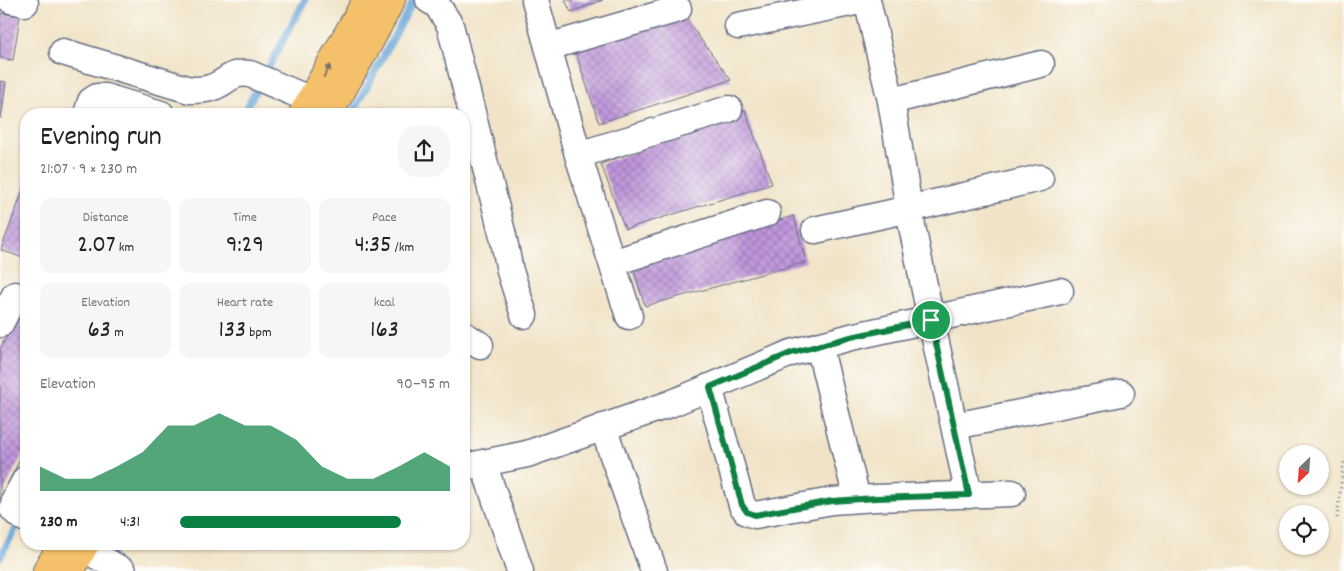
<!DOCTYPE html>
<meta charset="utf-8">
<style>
:root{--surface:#fff;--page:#f6f6f6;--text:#222;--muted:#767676;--accent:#0b8043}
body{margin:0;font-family:Dekko,sans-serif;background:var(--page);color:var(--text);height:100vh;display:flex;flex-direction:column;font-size:19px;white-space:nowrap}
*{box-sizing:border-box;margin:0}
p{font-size:16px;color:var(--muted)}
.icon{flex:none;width:28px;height:28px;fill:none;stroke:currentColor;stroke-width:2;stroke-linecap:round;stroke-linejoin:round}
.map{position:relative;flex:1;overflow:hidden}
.panel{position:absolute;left:20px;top:108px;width:450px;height:442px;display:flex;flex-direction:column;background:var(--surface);border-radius:20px;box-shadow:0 1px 4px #0004}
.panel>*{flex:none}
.needle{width:32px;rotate:205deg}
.buttons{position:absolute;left:1279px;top:445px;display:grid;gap:10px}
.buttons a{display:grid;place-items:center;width:50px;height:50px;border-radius:50%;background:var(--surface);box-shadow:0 1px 4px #0004;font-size:25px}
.pin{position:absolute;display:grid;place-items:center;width:42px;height:42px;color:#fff;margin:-21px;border:2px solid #fff;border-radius:50%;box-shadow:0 1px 5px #0007}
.round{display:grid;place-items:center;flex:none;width:52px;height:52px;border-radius:20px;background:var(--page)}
.overview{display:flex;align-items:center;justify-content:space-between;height:85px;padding:0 20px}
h1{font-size:28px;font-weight:600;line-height:38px}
.figures{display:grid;grid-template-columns:repeat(3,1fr);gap:8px;height:85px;padding:5px 20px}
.figures div{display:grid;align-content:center;border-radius:12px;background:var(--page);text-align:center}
.figures b{font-size:25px;font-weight:600}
.figures small{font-size:14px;font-weight:400}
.figures p{font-size:14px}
.chart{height:140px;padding:10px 20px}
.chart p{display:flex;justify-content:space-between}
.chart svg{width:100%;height:90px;margin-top:5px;fill:var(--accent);opacity:.7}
ul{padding:0 20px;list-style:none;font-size:16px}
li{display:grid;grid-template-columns:80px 60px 1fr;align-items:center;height:38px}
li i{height:12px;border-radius:6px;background:var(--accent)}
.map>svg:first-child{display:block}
</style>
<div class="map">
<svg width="1344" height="571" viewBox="0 0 1344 571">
<defs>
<pattern id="building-cross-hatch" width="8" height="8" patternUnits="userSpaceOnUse" patternTransform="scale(1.25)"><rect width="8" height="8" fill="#c096db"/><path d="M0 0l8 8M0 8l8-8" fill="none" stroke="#9b7bb5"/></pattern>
</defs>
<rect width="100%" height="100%" fill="#fdfcf7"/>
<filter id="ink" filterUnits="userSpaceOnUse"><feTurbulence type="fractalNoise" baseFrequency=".02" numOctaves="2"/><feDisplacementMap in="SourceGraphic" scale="10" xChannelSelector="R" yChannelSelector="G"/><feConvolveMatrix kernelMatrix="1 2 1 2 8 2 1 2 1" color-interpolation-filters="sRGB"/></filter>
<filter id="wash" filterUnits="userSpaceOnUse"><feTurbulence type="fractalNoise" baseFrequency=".0096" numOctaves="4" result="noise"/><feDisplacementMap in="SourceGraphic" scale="20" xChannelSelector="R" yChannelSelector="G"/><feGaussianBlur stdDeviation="1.12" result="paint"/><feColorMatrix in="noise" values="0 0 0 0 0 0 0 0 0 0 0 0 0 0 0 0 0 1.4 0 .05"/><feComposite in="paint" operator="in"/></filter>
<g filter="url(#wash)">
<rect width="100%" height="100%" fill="#f1e3c7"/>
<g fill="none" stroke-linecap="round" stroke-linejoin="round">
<path stroke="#66a5d8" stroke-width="7" d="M265,74L305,0
M243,114L260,83
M352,114L414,0
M0,557L20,521
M110,558L117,544"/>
</g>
<g id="blocks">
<path fill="url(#building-cross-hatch)" d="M565,0H603L571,12Z
M680,11L731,80L599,123L573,44Z
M0,13L20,16L13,60L0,58Z
M0,81L6,82L1,118H0Z
M745,110L772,184L625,229L601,164Z
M26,182V259L1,250Z
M794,216L806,262L645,306L631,262Z
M19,312L26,315V447L0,499V349Z"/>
</g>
</g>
<g filter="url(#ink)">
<use href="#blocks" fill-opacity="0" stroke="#666e83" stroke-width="1"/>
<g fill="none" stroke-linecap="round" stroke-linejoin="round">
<defs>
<path id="minor" d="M11,0L25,3
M429,0L437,5L450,25L503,236L510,271L524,315
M535,0L578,155L612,263L767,213
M867,0L891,101L896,130L912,226L931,320L969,495
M738,26L865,0
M548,47L678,9
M63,52L190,90C196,90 204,90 210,88C228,83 229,71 250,74L311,100
M891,101L1041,64
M87,114L91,101L97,97H105L161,114
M578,155L729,109
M815,230L909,209L1040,178
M612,263L629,316
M0,324L15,295
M464,335L480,345
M819,345L857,499
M709,387L742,505L747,512L755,515L832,501L876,498L1012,493
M954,426L1121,393
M603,427L654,571
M483,463L520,571
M464,467L527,454L670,404L791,353L851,337L1060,291
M26,479L15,499L13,509L19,515L26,519
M83,548L123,571"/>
<path id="major" d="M303,114L367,0
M328,114L370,40L391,0
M47,571L63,544
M70,571L85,544"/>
</defs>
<use href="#minor" stroke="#666e83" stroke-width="29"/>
<use href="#major" stroke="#666e83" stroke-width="30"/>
<path stroke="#666e83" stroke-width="3" stroke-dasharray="1 4" stroke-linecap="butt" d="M1337,518L1344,460"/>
<use href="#minor" stroke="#fff" stroke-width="26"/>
<use href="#major" stroke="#f4c16b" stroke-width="28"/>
</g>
<defs><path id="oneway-solid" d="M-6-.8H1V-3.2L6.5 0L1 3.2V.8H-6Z" transform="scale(1.25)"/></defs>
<use fill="#7d7164" href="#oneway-solid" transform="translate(327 71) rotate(-61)"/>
</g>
<g fill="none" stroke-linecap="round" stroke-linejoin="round" filter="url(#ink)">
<defs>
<path id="route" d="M931,320L969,495L876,498L832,501L755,515L747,512L742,505L710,387L791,353L851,337Z"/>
</defs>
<use href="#route" stroke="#fff" stroke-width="10"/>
<use href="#route" stroke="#0b8043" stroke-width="6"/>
</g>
</svg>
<div class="buttons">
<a><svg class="needle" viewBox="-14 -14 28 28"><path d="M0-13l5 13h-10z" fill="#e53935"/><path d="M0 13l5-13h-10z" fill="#767676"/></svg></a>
<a><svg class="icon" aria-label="locate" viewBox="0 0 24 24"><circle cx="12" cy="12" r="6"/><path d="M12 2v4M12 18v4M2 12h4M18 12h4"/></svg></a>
</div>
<div class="pin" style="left:931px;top:320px;background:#1e9e55"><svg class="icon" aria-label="arrive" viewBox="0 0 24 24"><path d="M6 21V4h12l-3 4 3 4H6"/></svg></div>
<section class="panel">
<div class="overview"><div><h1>Evening run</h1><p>21:07 · 9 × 230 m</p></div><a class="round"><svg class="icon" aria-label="share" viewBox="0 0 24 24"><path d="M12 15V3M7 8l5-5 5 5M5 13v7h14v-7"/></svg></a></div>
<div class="figures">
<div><p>Distance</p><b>2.07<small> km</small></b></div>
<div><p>Time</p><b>9:29</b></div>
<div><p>Pace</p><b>4:35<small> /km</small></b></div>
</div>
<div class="figures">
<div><p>Elevation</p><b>63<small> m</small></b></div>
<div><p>Heart rate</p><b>133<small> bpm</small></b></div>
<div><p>kcal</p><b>163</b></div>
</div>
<div class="chart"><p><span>Elevation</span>90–95 m</p>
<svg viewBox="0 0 160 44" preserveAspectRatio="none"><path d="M0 44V32L10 38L20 38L30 32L40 25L50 12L60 12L70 6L80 12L90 12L100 19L110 32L120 38L130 38L140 32L150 25L160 32V44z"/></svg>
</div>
<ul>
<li><b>230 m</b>4:31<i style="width:82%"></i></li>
</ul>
</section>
</div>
